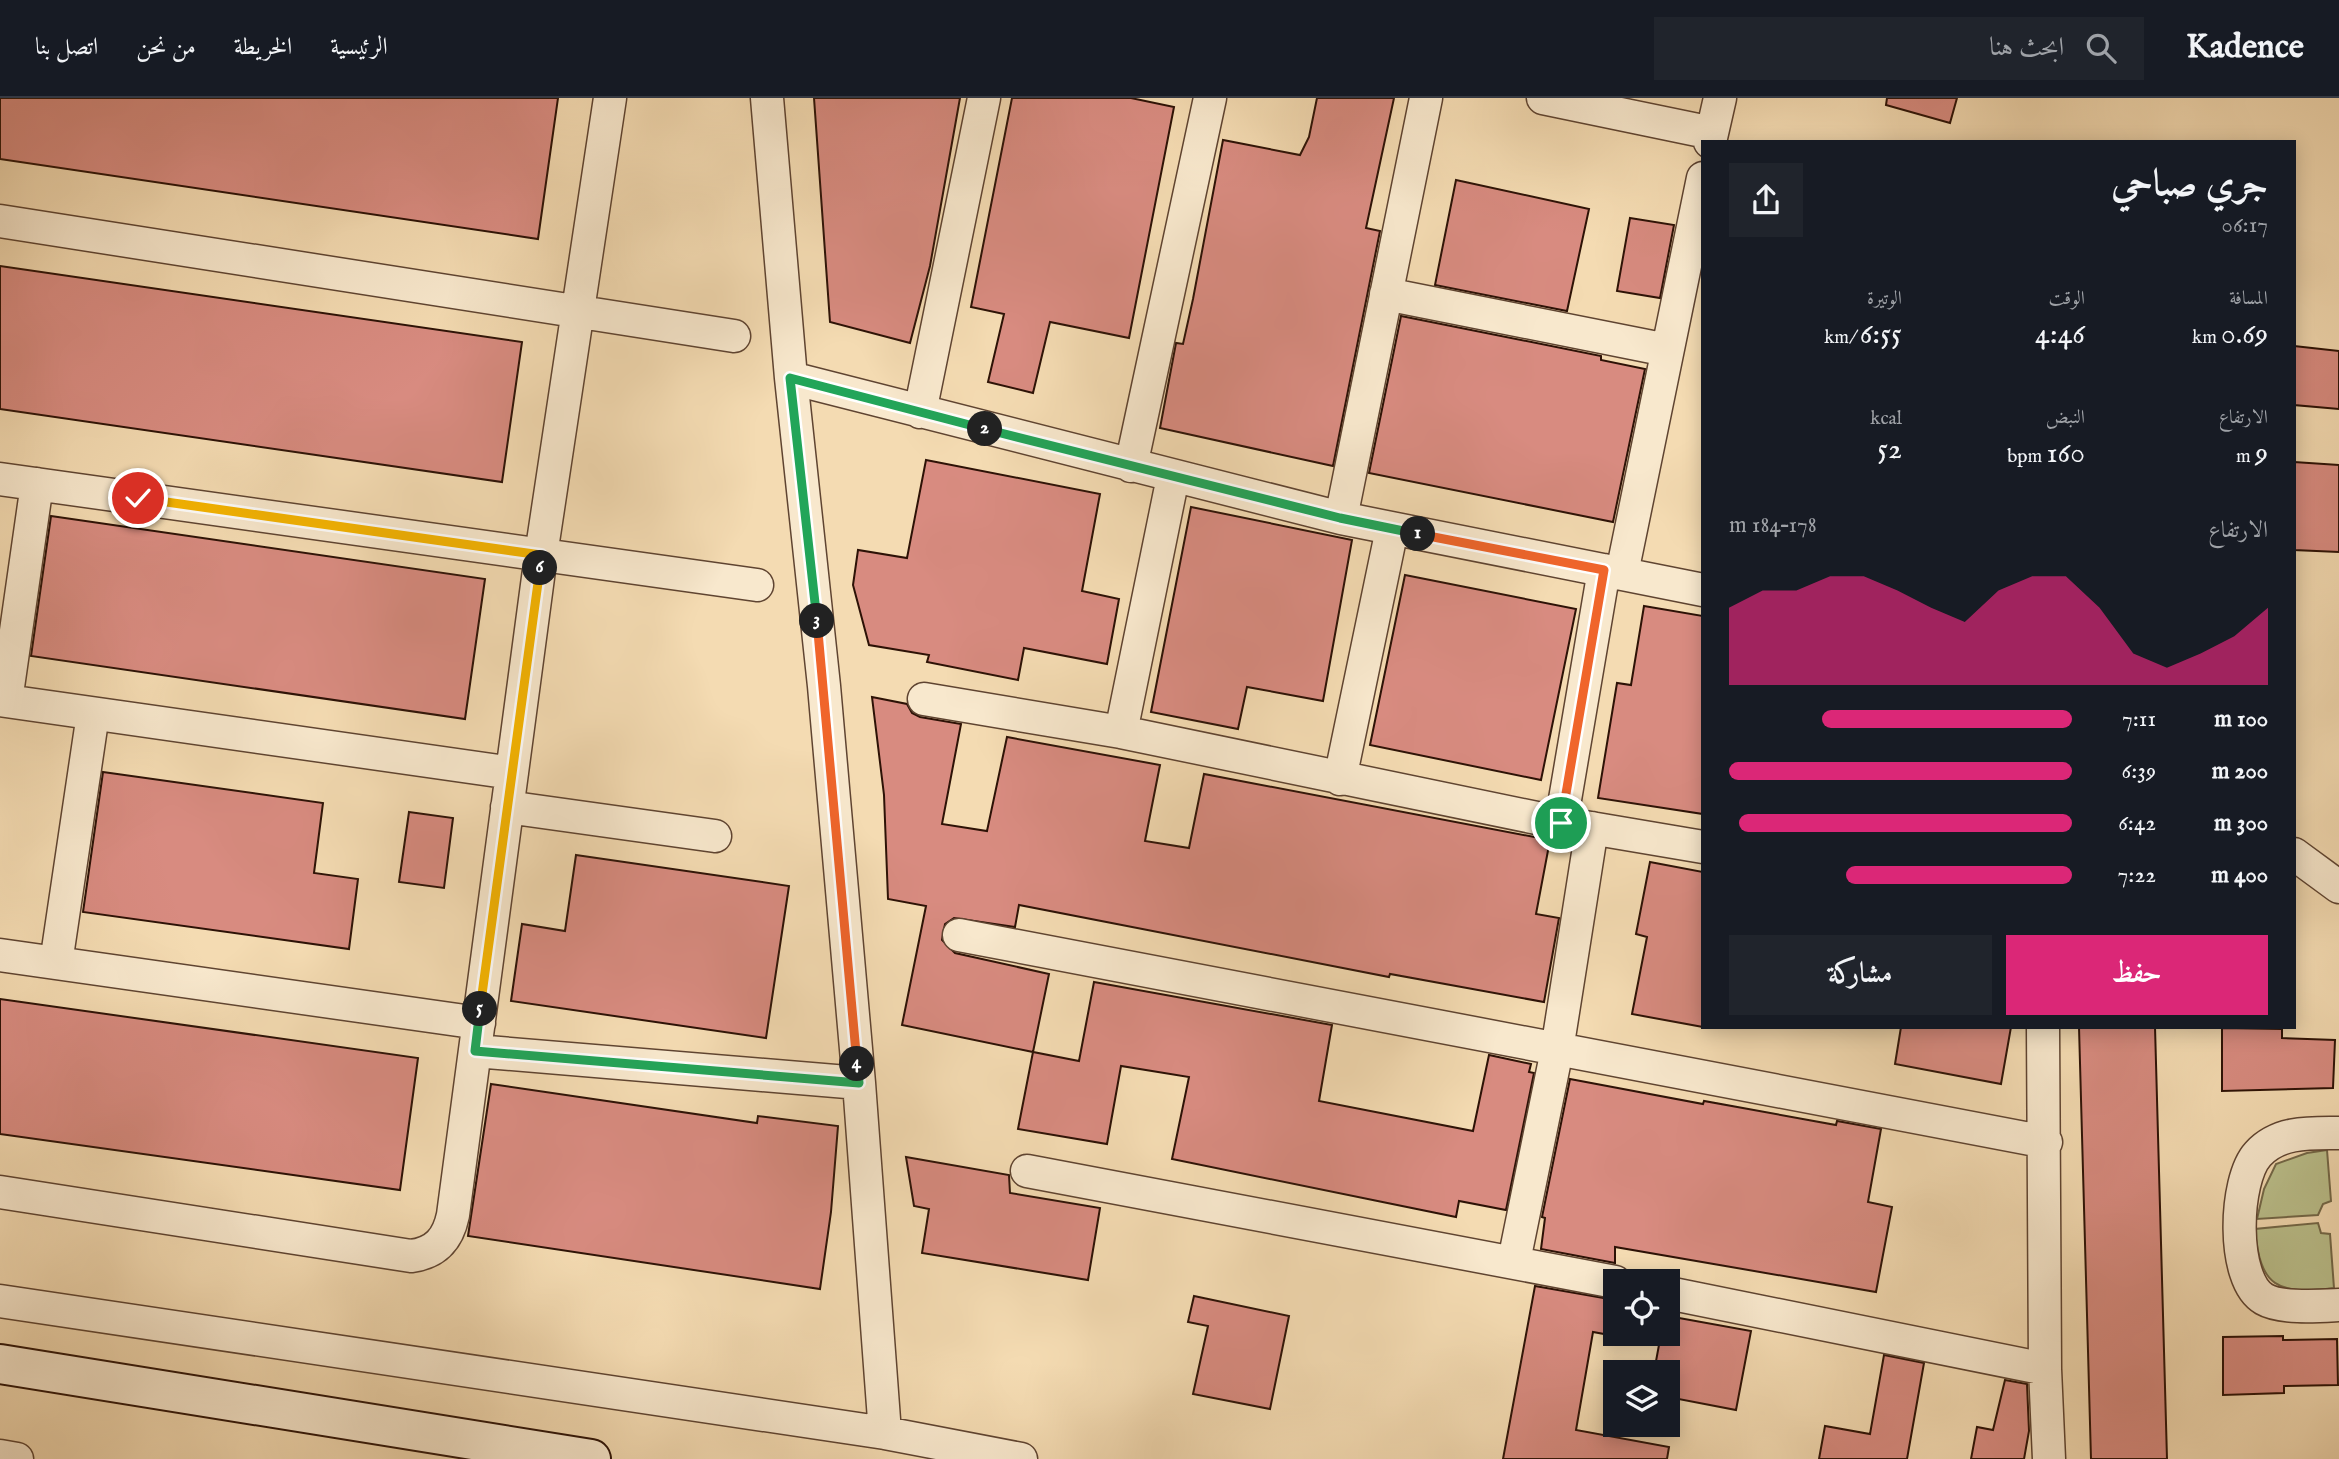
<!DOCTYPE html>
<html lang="ar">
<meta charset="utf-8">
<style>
:root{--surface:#171b24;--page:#20242c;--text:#f1f3f6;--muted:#9ea1a6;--line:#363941;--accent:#db2777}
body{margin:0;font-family:"IM FELL English",Amiri,serif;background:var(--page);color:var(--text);direction:rtl;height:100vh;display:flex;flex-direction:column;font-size:26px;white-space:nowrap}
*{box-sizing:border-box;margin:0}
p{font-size:23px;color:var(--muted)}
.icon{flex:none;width:38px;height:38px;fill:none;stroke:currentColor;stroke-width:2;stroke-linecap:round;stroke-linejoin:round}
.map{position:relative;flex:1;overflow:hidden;direction:ltr}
.sheet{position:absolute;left:1701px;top:42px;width:595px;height:889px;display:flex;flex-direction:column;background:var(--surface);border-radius:0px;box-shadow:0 4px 18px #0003;direction:rtl}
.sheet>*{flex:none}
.fabs{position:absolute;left:1603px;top:1171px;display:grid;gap:14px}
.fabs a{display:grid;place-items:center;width:77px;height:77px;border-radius:0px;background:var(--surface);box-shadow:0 4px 18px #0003;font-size:35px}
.pin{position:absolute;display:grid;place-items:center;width:60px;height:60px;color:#fff;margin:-30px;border:4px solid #fff;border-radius:50%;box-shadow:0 2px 7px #0007}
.km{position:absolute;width:35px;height:35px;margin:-18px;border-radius:50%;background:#222;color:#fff;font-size:19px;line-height:35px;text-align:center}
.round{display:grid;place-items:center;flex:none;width:74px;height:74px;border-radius:0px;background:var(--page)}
.headline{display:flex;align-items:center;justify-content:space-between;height:119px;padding:0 28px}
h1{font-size:38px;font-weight:600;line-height:52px}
.metrics{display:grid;grid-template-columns:repeat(3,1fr);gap:10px;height:119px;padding:7px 28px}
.metrics div{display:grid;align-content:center}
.metrics b{font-size:30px;font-weight:600}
.metrics small{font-size:19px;font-weight:400}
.metrics p{font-size:19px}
.chart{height:196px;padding:14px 28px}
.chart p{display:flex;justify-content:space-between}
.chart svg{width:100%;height:126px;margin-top:7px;fill:var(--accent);opacity:.7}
.cta{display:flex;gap:14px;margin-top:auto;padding:14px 28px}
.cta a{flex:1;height:80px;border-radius:0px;background:var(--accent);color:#fff;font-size:28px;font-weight:600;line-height:80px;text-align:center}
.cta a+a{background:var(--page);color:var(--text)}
ul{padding:0 28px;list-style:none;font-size:23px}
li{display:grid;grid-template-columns:112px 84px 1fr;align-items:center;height:52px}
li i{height:18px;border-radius:9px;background:var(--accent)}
header{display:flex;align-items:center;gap:42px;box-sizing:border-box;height:98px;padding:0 35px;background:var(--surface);border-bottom:2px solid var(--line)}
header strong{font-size:33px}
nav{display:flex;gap:38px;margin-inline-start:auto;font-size:24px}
.search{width:490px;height:63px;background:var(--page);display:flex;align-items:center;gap:18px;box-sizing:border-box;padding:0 24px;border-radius:0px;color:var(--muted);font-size:26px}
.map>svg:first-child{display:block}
</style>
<header>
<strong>Kadence</strong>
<div class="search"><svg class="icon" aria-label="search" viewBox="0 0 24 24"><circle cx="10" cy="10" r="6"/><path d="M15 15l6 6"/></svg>ابحث هنا</div>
<nav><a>الرئيسية</a><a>الخريطة</a><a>من نحن</a><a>اتصل بنا</a></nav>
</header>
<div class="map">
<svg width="2339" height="1361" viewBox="0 0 2339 1361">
<rect width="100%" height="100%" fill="#f4dbb2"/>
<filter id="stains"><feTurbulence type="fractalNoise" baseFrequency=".00286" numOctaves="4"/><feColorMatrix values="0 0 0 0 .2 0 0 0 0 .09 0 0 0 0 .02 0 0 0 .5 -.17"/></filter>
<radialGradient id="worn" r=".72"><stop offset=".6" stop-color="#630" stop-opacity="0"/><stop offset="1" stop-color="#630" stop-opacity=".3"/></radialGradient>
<path fill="#bbc08c" stroke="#746949" stroke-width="2" d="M2327,1052L2331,1103L2323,1106L2318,1117L2257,1121L2264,1091L2276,1066L2307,1055Z
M2318,1125L2321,1135L2330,1136L2334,1190C2277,1197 2260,1189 2255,1131Z"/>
<path fill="#d88b80" stroke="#2d1206" stroke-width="2" d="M0,0H558L538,141L0,61Z
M814,0H960L930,168L910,245L830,224Z
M1012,0H1131L1174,9L1129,240L1050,224L1033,295L988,284L1004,216L971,209Z
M1317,0H1394L1366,130L1380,133L1333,368L1160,330L1176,245L1183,246L1193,201L1223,42L1300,57L1309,39Z
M1887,0H1957L1950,25L1886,7Z
M1456,82L1589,111L1567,213L1435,187Z
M1630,120L1674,127L1660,200L1617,193Z
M0,168L522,244L502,384L0,311Z
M1401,218L1601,258V262L1645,271L1613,424L1369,375Z
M2294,248L2339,253V311L2294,307Z
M926,362L1100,396L1082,493L1119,501L1107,566L1024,550L1018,582L927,564L929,557L869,547L853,487L858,452L907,460Z
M2294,364L2339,367V454L2294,452Z
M1191,409L1352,442L1323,603L1247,589L1238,631L1151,614Z
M51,418L485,481L465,621L31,558Z
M1405,477L1576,511L1541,682L1370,647Z
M1644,508L1703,518V716L1598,700L1617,585L1631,587Z
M872,599L907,606L912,615L920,619L961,626L942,726L987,733L1007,639L1160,667L1145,743L1189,750L1204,676L1550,742L1536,816L1559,820L1544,904L1390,876L1389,879L1019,807L1015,829L954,820L945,826L942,842L955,855L1049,876L1033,954L902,927L926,808L888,801L884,697Z
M103,674L323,705L314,775L358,781L349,851L83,814Z
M409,714L453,720L444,790L399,784Z
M576,757L789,788L766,940L511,903L522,826L565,833Z
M1650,764L1703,774V929L1632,916L1647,839L1636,836Z
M1094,884L1332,927L1319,1003L1473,1033L1489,957L1531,966L1529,974L1534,975L1506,1112L1459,1103L1456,1119L1172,1061L1189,979L1121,968L1107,1046L1018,1031L1033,954L1079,963Z
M0,901L418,960L400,1092L0,1036Z
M1901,929H2011L2001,986L1895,966Z
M2079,929H2155L2167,1361H2091Z
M2222,930L2282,931V940L2335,942L2333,990L2222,993Z
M1570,981L1703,1006L1704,1003L1836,1027L1837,1023L1881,1031L1868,1104L1892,1109L1876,1194L1615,1149V1165L1541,1151L1545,1120L1542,1119Z
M491,986L757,1025L758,1018L838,1028L831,1114L820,1191L468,1138Z
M906,1059L1009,1077L1010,1095L1100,1110L1088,1182L922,1155L929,1111L914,1108Z
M1535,1188L1615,1202V1238L1593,1234L1576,1332L1669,1349L1667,1361H1503Z
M1194,1198L1289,1218L1270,1311L1193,1296L1208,1228L1188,1224Z
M1668,1218L1751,1233L1736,1312L1668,1299V1274H1654L1661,1236H1668Z
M2283,1238V1242L2337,1241L2338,1287L2284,1288V1295L2223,1297V1239Z
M1884,1257L1924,1265L1907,1361H1819L1825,1328L1870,1336Z
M2005,1282L2027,1286L2029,1333L2024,1361H1971L1977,1329L1993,1332Z"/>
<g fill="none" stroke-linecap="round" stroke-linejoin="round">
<defs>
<path id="street" d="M767,0L791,280L824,588L859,985L885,1335
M1543,0L1712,35
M1710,44L1720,0
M0,123L734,238
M1386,196L1667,252
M791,280L1341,420L1703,492
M920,314L984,0
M1131,368L1210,0
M0,381L757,487
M1341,420L1426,0
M1622,475L1703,80
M924,601L1121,634L1561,725L1703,749
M0,602L512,675
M6,603L37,386
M1121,634L1173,379
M1340,681L1392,431
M507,709L715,738
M1561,725L1604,472
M2294,756L2339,789
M959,837L2046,1044
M0,857L479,925
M56,865L93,616
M2043,929L2045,1271L2049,1361
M475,953L859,985
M2339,1035C2311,1035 2279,1033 2258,1056C2234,1082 2231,1182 2264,1201C2281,1211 2320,1208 2339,1207
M1027,1073L1615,1184
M0,1094L411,1158C436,1155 448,1141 453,1117L541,457L610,0
M1514,1163L1557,952L1592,730
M1668,1195L2045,1271
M0,1203L885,1335L1021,1361
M0,1358L17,1361"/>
<path id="secondary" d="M0,1266L591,1361"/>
</defs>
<use href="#street" stroke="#5f4431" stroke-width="35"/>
<use href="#secondary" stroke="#2d1206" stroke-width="42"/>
<use href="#street" stroke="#f8e8cd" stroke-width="32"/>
<use href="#secondary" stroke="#f8e8cd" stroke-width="38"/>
</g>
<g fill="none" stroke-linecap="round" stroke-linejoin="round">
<defs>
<path id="split-1" d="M1418,436L1604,472L1561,725"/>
<path id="split-2" d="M985,331L1340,420L1418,436"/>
<path id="split-3" d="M817,523L790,280L985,331"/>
<path id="split-4" d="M817,523L857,966"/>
<path id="split-5" d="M480,911L475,953L859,985L857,966"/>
<path id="split-6" d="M480,911L540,470"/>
<path id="split-7" d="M138,400L541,457L540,470"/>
</defs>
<use href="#split-1" stroke="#fff" stroke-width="14"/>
<use href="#split-2" stroke="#fff" stroke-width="14"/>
<use href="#split-3" stroke="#fff" stroke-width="14"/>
<use href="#split-4" stroke="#fff" stroke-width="14"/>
<use href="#split-5" stroke="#fff" stroke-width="14"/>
<use href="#split-6" stroke="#fff" stroke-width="14"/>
<use href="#split-7" stroke="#fff" stroke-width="14"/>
<use href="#split-1" stroke="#f0652b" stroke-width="9"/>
<use href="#split-2" stroke="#22a559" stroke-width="9"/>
<use href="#split-3" stroke="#22a559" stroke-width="9"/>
<use href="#split-4" stroke="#f0652b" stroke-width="9"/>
<use href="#split-5" stroke="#22a559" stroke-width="9"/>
<use href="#split-6" stroke="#f5b400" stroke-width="9"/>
<use href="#split-7" stroke="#f5b400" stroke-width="9"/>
</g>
<rect width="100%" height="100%" filter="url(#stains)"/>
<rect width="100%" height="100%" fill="url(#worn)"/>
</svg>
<div class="fabs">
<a><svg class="icon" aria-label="locate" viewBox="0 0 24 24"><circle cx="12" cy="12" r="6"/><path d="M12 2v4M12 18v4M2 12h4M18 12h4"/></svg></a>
<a><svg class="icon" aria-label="layers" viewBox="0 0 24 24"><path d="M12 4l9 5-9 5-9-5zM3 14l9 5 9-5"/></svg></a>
</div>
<div class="pin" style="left:1561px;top:725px;background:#1e9e55"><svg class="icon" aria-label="arrive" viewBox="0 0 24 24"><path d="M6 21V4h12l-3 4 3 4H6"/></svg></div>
<div class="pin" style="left:138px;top:400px;background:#d93025"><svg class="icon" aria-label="check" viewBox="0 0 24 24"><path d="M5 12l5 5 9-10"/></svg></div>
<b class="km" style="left:1418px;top:436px">1</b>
<b class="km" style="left:985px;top:331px">2</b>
<b class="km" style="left:817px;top:523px">3</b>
<b class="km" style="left:857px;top:966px">4</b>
<b class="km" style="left:480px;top:911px">5</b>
<b class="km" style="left:540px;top:470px">6</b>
<section class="sheet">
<div class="headline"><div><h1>جري صباحي</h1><p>06:17</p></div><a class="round"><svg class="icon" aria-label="share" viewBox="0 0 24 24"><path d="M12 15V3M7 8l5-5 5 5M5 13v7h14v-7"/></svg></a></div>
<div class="metrics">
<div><p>المسافة</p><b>0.69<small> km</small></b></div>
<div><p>الوقت</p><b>4:46</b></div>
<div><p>الوتيرة</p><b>6:55<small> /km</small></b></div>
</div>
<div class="metrics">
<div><p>الارتفاع</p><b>9<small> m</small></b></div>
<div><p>النبض</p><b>160<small> bpm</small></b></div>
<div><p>kcal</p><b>52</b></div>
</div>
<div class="chart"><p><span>الارتفاع</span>178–184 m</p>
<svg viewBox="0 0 160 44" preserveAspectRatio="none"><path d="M0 44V17L10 11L20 11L30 6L40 6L50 11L60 17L70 22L80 11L90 6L100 6L110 17L120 33L130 38L140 33L150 27L160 17V44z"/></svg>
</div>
<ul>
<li><b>100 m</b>7:11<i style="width:73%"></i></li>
<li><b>200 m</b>6:39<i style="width:100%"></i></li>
<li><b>300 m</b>6:42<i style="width:97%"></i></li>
<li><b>400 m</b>7:22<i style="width:66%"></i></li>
</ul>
<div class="cta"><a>حفظ</a><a>مشاركة</a></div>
</section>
</div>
